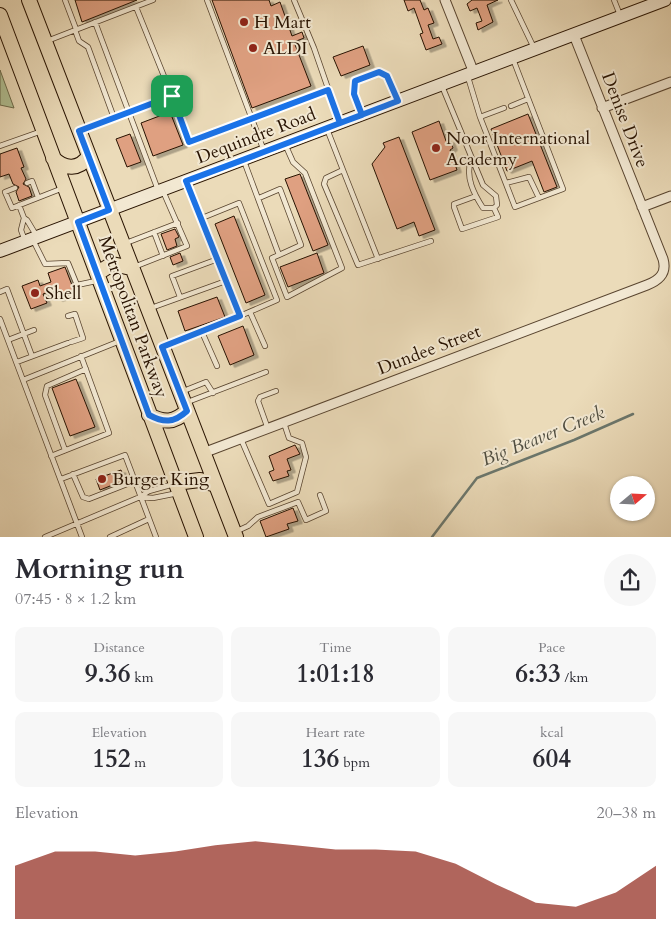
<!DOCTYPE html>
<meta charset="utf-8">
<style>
:root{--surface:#fff;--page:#f7f7f7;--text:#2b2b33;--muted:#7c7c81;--accent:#8f2418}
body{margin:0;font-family:Cardo,serif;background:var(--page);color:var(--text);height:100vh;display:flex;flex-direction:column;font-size:19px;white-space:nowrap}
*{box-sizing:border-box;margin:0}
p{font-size:16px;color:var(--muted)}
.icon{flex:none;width:28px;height:28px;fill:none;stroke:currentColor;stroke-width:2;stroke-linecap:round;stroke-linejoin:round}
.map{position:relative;height:537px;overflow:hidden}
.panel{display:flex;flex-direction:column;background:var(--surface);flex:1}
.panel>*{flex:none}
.needle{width:32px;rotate:71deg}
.fabs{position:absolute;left:610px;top:476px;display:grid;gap:10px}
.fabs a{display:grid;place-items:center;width:45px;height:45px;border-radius:50%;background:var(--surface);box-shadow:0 1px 4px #0004;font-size:25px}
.pin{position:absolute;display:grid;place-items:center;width:42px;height:42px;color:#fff;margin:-21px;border-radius:10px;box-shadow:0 2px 8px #0006}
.round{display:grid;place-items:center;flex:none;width:52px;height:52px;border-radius:26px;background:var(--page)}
.overview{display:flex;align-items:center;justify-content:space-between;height:85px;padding:0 15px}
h1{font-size:28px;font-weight:600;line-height:38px}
.stats{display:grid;grid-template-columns:repeat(3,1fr);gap:8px;height:85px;padding:5px 15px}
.stats div{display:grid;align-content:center;border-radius:10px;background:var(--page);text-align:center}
.stats b{font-size:25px;font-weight:600}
.stats small{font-size:14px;font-weight:400}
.stats p{font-size:14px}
.chart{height:140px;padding:10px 15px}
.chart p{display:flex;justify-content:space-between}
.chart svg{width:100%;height:90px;margin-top:5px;fill:var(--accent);opacity:.7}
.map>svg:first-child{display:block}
</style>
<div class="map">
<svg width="671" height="537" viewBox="0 0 671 537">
<defs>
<filter id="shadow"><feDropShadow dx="4.5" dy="2.5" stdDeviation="0" flood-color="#0004"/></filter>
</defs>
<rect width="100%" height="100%" fill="#ebdbb9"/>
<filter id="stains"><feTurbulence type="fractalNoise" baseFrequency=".004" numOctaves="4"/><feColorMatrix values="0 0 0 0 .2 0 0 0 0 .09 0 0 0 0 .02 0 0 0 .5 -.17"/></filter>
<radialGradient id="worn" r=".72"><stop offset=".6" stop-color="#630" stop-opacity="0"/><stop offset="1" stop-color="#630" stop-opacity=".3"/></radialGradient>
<path fill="#b1c194" stroke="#6c6a4a" d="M0,70L14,108L0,105Z"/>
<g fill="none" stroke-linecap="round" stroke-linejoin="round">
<path stroke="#6b776d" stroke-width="2.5" d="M432,537L477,478L574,440L633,414"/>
</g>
<path fill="#dfa081" stroke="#271201" filter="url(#shadow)" d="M75,0H137L82,22Z
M212,0H269L271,6L280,2L292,36L302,32L304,38L294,42L311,86L252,108Z
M404,0H420L424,10L428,8L434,23L428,25L433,39L439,37L442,44L426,50L420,34L423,33L414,8L408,11Z
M472,0H498L487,5L493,22L478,30L476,23L482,21L477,8L470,11L467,4Z
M363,46L370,65L341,76L333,57Z
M170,112L183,145L153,156L141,123Z
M528,114L557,187L544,192L532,161L507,171L491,129Z
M439,121L446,141L450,140L453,148L450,150L457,170L430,180L412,132Z
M130,134L141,162L127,167L116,139Z
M399,137L435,230L419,236L414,222L397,229L372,164L385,147L383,143Z
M17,148L24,167L21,168L26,179L23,184L29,187L32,196L19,201L16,192L19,187L13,184L9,174L0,177V154Z
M300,174L328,245L313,251L285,179Z
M234,216L265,295L246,303L215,224Z
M175,229L179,237L175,239L177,246L167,250L161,234Z
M180,253L183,261L173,265L170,257Z
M317,253L324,273L288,287L280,267Z
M65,267L75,293L58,299L54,290L43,294L47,303L31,309L22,286L38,280L40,286L51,282L48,273Z
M217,297L225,317L185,331L178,311Z
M243,326L254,355L230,365L218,336Z
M76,379L95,427L70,436L52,388Z
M295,445L300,454L287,459L291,470L287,471L289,476L273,481L269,472L274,470L269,456Z
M121,470L125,480L100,490L96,479Z
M293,508L298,521L287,524L289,529L266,537L260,521Z"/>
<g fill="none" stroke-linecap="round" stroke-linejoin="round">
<defs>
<path id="lane" d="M65,0L76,29
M207,0L264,151
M294,0L314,48L339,120
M511,0L534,48
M614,0L620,15
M136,7L172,96
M95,22L158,190
M75,30L79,41L88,47L114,118
M47,41L153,0
M468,77L480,117L515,207L563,189L513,59
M442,86L483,185L496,196L497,205L494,208
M511,106L528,99
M362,113C357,102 351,92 355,81L379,73H384L398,100
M480,117L504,108
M327,129L343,170L326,178L324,184L358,265L431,241
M82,131L172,96L189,141L328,90
M0,146L42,131
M471,160C465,177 474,194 483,208H494
M244,161L279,255L301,245L280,189L259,198
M343,170L378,259
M27,183L32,181L38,197
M506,183L529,177L539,198
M15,188L5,192L12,208L63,188
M476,196L454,204V207L462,229L498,217L494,208
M19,205L24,218L27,220L36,235
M24,218L21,230L25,241
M202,218L239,203L277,300L240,316
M154,232L163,256
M33,240L45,264L68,263L77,285L96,281
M126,243L178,223
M279,255L272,258L287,297L342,268L305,173L293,162L285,144
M134,267L187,246L163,191
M0,292L7,289L32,356
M180,297L172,276L218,259
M151,308L226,281L186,183
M250,312L265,346
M68,316L75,314L83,338L71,342
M0,319L82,537
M202,332L217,366
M8,340L34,330
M164,346L240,316L226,281
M17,362L68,343
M23,380L120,341
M181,392L206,382L213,393
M185,403L266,372
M268,429L258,401L260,397L276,391
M241,439L269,504L297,492L306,457L302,443L289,438L284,423
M65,450L45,395L47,386L86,369
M51,456L109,433L81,356
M73,474L83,497L89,499L135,481
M61,479L125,455L156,537
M140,497L153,498L178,493
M235,532L248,526L258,517L298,502L306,520L326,511L320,495
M45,537L140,497L149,491L174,484
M110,537L149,519"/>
<path id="street" d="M445,0L474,73
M602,108L671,82
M642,207L671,196
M203,453L647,285C660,280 667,273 663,259L574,35"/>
<path id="secondary" d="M0,251L665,0"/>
<path id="primary" d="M29,0L236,537
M0,15L196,537
M53,158C65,170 79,170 89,156
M98,273L112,264L131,268
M149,415C164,423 174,423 187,411
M175,483L200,480L216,485"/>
</defs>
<use href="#lane" stroke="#58442f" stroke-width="6"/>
<use href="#street" stroke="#58442f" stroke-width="11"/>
<use href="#secondary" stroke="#271201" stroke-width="14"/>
<use href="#primary" stroke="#271201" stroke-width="16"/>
<use href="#lane" stroke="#f2e8d2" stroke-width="4.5"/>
<use href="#street" stroke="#f2e8d2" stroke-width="9"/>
<use href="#secondary" stroke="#f2e8d2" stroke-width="12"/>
<use href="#primary" stroke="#ebdbb9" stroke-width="14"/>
</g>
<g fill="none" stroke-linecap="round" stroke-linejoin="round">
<defs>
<path id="route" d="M172,96L79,131L109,210L78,222L149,415C164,423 174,423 187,411L162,347L240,316L186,181C257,155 327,128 398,101L387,76L379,72L355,81L354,94L362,115L340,123L328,90L189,142L172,96"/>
</defs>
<use href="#route" stroke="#fff" stroke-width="10"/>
<use href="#route" stroke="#1a73e8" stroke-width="6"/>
</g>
<g fill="#8f2418" stroke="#f2e8d2" stroke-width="2">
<circle cx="244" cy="22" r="5"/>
<circle cx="253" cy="48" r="5"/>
<circle cx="436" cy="148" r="5"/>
<circle cx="35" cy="293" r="5"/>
<circle cx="102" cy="479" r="5"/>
</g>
<g text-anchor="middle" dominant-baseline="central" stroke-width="4" stroke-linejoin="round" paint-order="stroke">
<g font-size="18" fill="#271201" stroke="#f2e8d2" text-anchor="start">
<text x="254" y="22">H Mart</text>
<text x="263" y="48">ALDI</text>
<text x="446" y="138">Noor International<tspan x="446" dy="21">Academy</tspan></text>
<text x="45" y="293">Shell</text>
<text x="112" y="479">Burger King</text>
</g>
<g font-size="18" fill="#271201" stroke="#f2e8d2">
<text transform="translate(625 120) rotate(69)">Denise Drive</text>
<text transform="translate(256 136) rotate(-21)">Dequindre Road</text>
<text transform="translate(133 317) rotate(70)">Metropolitan Parkway</text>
<text transform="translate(429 350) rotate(-21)">Dundee Street</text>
</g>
<g font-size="19" font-style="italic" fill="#4f4d40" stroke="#f2e8d2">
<text transform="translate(543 436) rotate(-22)">Big Beaver Creek</text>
</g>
</g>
<rect width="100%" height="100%" filter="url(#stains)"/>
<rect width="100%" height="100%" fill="url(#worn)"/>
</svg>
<div class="fabs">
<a><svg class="needle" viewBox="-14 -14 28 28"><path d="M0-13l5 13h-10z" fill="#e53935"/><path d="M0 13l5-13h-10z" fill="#7c7c81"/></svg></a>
</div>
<div class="pin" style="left:172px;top:96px;background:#1e9e55"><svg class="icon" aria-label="arrive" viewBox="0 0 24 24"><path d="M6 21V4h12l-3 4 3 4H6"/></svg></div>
</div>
<section class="panel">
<div class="overview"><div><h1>Morning run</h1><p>07:45 · 8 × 1.2 km</p></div><a class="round"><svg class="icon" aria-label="share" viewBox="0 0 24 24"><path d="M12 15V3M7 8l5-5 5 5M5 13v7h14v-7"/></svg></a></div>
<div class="stats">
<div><p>Distance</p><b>9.36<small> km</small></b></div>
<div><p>Time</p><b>1:01:18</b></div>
<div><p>Pace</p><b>6:33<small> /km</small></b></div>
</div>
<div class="stats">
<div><p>Elevation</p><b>152<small> m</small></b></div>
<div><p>Heart rate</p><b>136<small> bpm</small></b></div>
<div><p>kcal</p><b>604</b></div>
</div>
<div class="chart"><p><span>Elevation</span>20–38 m</p>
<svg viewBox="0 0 160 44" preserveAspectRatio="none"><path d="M0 44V18L10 11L20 11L30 13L40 11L50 8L60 6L70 8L80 10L90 10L100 11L110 17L120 27L130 36L140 38L150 31L160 18V44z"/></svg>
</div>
</section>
